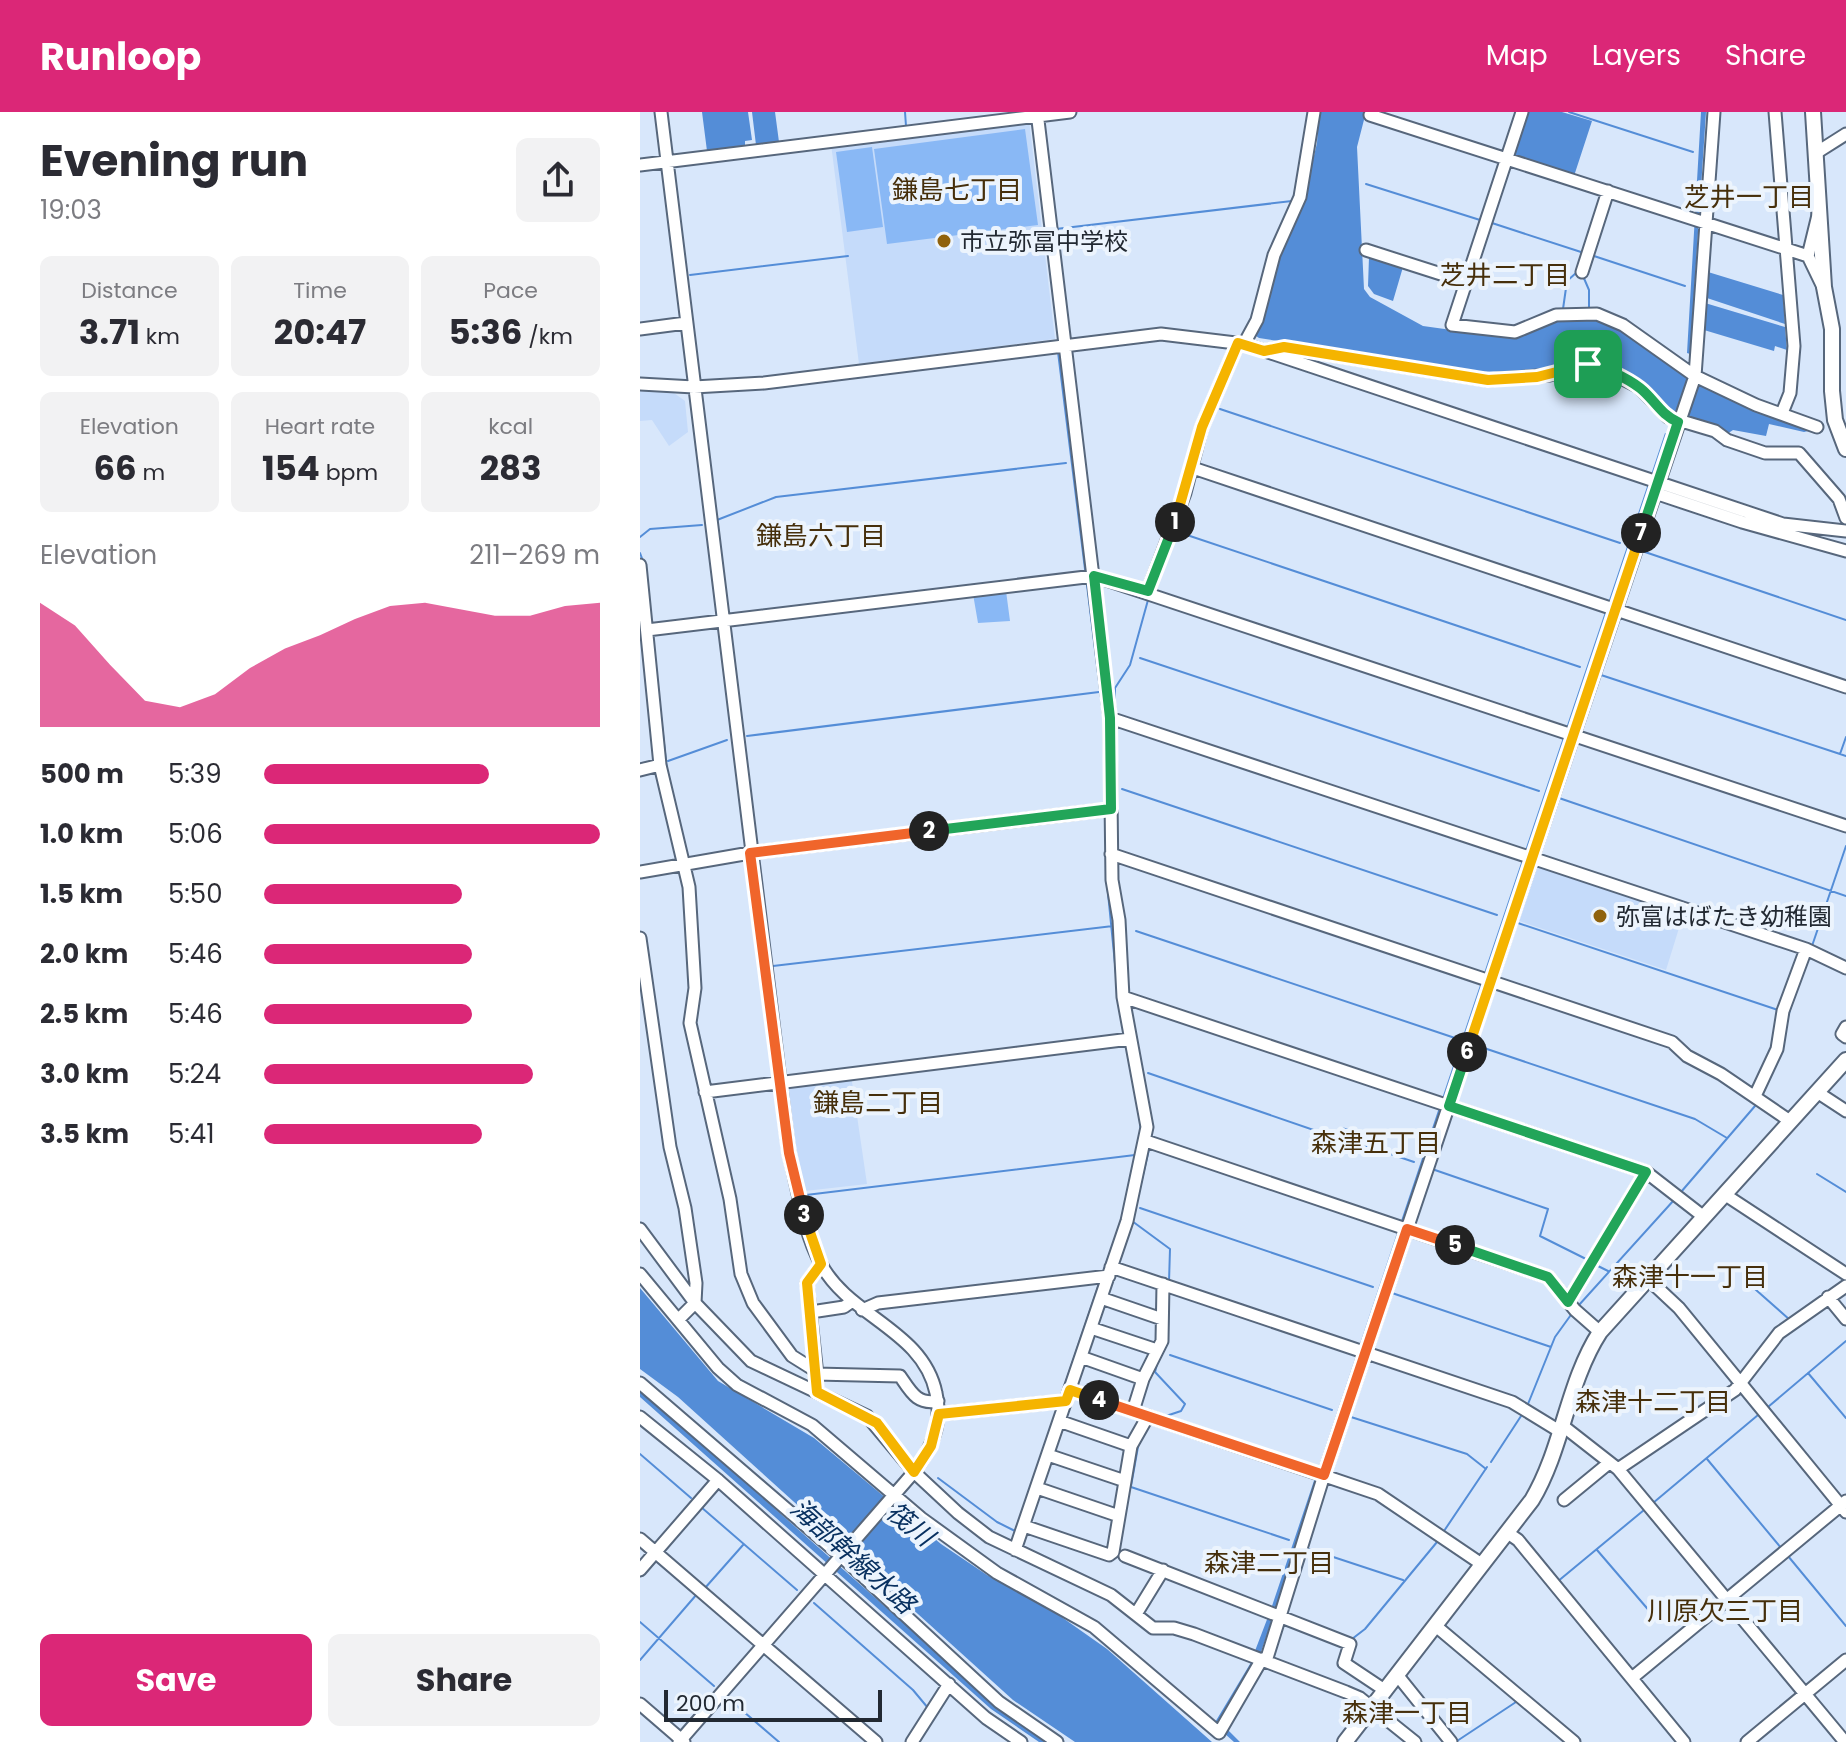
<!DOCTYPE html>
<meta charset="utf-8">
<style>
:root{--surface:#fff;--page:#f2f2f3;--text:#2b2b33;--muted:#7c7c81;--accent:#db2777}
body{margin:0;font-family:Poppins,"Noto Sans JP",sans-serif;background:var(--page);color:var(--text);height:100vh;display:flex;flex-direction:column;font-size:30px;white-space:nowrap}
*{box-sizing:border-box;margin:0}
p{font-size:26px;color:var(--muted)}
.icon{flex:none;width:44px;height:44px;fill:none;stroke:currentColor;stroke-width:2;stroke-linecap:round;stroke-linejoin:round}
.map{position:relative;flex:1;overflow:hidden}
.drawer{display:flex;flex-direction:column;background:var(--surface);width:640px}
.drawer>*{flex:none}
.scale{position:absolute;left:24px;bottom:20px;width:218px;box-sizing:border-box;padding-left:8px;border:4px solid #222932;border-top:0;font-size:22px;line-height:28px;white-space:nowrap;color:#222932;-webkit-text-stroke:6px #ecf4fd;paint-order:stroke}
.pin{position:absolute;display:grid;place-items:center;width:68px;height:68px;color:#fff;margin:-34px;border-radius:16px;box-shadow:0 4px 12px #0006}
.km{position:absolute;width:40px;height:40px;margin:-20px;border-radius:50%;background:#222;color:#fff;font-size:22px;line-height:40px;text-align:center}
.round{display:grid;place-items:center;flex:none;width:84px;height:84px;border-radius:12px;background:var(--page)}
.summary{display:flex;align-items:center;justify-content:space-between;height:136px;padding:0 40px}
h1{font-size:44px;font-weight:700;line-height:60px}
.stats{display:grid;grid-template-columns:repeat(3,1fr);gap:12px;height:136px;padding:8px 40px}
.stats div{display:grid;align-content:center;border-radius:12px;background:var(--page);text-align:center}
.stats b{font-size:34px;font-weight:700}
.stats small{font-size:22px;font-weight:400}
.stats p{font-size:22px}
.chart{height:224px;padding:16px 40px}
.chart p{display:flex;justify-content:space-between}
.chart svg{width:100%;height:144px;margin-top:8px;fill:var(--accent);opacity:.7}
.action{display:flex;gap:16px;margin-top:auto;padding:16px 40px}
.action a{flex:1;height:92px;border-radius:12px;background:var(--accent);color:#fff;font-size:32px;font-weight:700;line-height:92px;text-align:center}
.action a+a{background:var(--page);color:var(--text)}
ul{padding:0 40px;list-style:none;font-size:26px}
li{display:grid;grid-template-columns:128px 96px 1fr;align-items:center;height:60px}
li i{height:20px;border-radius:10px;background:var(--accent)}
header{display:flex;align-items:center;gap:48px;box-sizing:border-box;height:112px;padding:0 40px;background:var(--accent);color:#fff}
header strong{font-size:38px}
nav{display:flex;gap:44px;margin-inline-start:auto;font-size:28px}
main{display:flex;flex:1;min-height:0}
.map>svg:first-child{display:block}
</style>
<header>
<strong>Runloop</strong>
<nav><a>Map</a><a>Layers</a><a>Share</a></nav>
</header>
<main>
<section class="drawer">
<div class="summary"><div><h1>Evening run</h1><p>19:03</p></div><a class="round"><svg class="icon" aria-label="share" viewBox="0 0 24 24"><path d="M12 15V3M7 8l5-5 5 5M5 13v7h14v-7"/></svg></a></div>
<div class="stats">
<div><p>Distance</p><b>3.71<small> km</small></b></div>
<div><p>Time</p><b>20:47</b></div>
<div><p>Pace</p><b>5:36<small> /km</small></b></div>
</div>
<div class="stats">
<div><p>Elevation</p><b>66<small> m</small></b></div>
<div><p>Heart rate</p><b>154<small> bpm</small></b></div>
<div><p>kcal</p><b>283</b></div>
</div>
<div class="chart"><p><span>Elevation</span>211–269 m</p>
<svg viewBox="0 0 160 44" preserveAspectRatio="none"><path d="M0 44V6L10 13L20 25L30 36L40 38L50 34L60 26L70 20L80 16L90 11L100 7L110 6L120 8L130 10L140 10L150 7L160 6V44z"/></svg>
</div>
<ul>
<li><b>500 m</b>5:39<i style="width:67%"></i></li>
<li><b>1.0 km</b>5:06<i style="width:100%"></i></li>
<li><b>1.5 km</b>5:50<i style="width:59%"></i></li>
<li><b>2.0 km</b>5:46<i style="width:62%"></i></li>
<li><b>2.5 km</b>5:46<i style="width:62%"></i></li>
<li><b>3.0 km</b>5:24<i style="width:80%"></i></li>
<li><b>3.5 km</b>5:41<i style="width:65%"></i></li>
</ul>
<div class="action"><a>Save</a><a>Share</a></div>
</section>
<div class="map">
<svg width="1206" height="1630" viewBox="0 0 1206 1630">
<rect width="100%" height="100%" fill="#d8e7fb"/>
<path fill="#c5dbfa" d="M389,8L415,227L219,252L191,32Z
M0,278L34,281L45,289L48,320L29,334L12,308L0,309Z
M897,753L1044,800L1026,858L876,808Z
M211,963L227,1072L165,1079L144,972Z"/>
<path fill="#89b8f5" d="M385,17L398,113L247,132L234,37Z
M232,35L243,115L207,120L196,40Z
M366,479L370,509L338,511L333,482Z"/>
<path fill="#548dd7" d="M62,0H108L112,28L105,29V34L67,39Z
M112,0H135L139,30L116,33Z
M679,0H726L717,35L724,177L730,185L783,214L819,219L853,223L927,204L968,209L1049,266L1176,317L1164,320L1129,312L1126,324L1093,318L1087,322L1060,309L1031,302L1001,270L951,248H931L911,258L832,260L619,226L616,224L634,160L665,82L677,31Z
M887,0H922L952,9L934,64L875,45L873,41Z
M1061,0H1066L1050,242L1047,241Z
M729,145L763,155L753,189L734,182L728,174Z
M1068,160L1143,183L1145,212L1067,186Z
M1065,191L1145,215L1147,238L1135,234L1134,239L1064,218Z
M417,240L422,244L469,629L468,693H464L466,634Z
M1025,321L1029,323L620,1543L585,1615L600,1630H594L574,1612L610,1552L631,1497Z
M0,1176L78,1269L174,1326L301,1432L347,1463L413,1499L467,1537L572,1630H435L373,1588L38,1285L0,1257Z
M0,1277L356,1593L410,1630H399L351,1597L0,1285Z"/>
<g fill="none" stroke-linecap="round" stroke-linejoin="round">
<path stroke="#548dd7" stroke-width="2" d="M265,0L266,14
M929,0L1053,40
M726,72L840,108
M1061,105L1068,0
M852,111L941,140
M416,117L652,89
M1059,129L1060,115
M954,144L1045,174
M50,163L208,144
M943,164L949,178V196
M923,197L927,169L936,161
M580,297L980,431
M77,408L136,385L426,351
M541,421L940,555
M0,425L10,417L62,413
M1002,439L1206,508
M0,441L3,449
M14,542L27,658
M500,546L899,679
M958,562L1200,642
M475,600V576L490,553L508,488
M476,612L477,710
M107,624L459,580
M1206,625L1200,642L1206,644
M28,649L87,628
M482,677L857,803
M919,686L1206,784
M466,761L476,862
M875,810L1138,898
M485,814L486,840
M496,819L815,926
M1172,834L1206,734
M133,854L473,814
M478,888L484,922
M1147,908L1152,891
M835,933L1055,1007L1087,1026
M502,956L506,981
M508,961L694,1025L702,1016L727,1025L724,1033L774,1050
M499,999L501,1021
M792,1057L908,1097L900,1124L948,1148
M1177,1062L1206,1080
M499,1080L509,1037
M1041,1080L1115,994
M166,1083L495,1043
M500,1096L733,1175
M492,1109L530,1137L529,1170
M956,1153L968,1159
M464,1157L481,1110L491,1062
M1107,1170L1150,1208
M752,1181L911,1235
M939,1193L1034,1088
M528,1216L529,1179
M530,1243L692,1298
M517,1252L515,1260L545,1292L541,1299L526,1304
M239,1258L264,1260
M1168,1261L1206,1306
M421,1284L459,1172
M888,1292L915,1225L933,1200
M1128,1295L1206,1229
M711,1305L827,1342L846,1357
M410,1319L418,1295
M0,1342L51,1386
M1067,1347L1142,1437
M851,1350L883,1301
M298,1366L357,1410L375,1419L379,1408
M491,1374L499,1329
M491,1375L649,1428
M1013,1391L1118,1303
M61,1395L157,1478
M804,1419L847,1355
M666,1436L763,1468
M957,1438L1018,1509
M1148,1444L1206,1514
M917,1470L1004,1398
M65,1476L103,1433
M174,1491L273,1578L288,1596
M0,1510L74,1574
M712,1527L725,1517L797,1430
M0,1548L57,1482
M90,1588L139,1630
M882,1594L925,1630
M817,1629L876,1590"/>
<defs>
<path id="minor" d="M21,0L149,1041C158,1077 163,1119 181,1152C209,1205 283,1218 296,1281C303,1311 292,1336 274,1360L39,1630
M882,0L812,213L875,220L916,203L957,202L983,213L1055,264L1116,293L1177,315
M1135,0L1154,234L1150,281L1142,301
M730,3L1168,144L1183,175
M1176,41L1206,22
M0,53L430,0
M726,138L826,170
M1168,144L1178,103
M942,160L968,79
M0,217L46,211
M604,232L617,208L634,143L660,85L674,0
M624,239L644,235L848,268L910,263L941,252L957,254L999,275L1028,305L1075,319L1087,328L1125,341H1159L1199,387L1206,406
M0,272L54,275L124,271L521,222L604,232L1143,412L1206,419
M553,356L1206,575
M1014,384L1021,383L1102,410L1206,439
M0,453L20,653L49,775L55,876L50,911L90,1087L101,1162L113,1191L152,1244L176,1259
M508,479L545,381L562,315L598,231
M7,518L454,464L1206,714
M470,606L1166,837L1206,856
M0,658L20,653
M471,742L1032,930L1047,944L1081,962L1150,1009
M0,760L110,741L471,697
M0,826L30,1035L45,1096L56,1171L55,1191L40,1206
M483,885L1006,1060L1064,1105
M1206,915L1202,922L1206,925
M65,980L490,927
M1177,980L1206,999
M1115,984L1137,937L1143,899L1166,837
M506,1029L908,1165L935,1198L960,1220
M1084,1082L1206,1162
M0,1117L55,1191L111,1249L227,1304L274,1360L318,1401L349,1425L471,1483L513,1516H534L554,1522L706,1580L720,1586L775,1630
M471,1155L872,1290L921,1320
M0,1162L78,1256L97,1273L172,1313L281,1406L357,1461L454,1515L579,1621L622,1547
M1008,1167L1039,1196L1206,1400
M1188,1185L1206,1207
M461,1186L522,1207
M928,1190L1006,1060
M222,1198L238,1191L469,1164
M171,1200L204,1195L211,1190
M451,1216L517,1238
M441,1245L503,1267
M176,1262L260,1264C271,1280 277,1293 298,1289
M177,1263L167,1171L181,1152
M0,1271L201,1444L359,1590L417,1630
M430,1278L738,1382L843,1453
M493,1299L503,1267L522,1229L523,1172
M299,1302L426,1289
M0,1305L78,1368L346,1606L381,1630
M419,1309L491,1334
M923,1314L978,1357L1205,1630
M408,1343L485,1369
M978,1357L1095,1278L1139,1221L1206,1174
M397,1376L479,1404
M924,1388L969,1351
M384,1414L469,1443L473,1440L491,1334L508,1304
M868,1421L878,1428L1044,1630
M0,1427L236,1630
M375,1438L487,1109L507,1015L483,885L479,808L472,768L470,606L397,0
M485,1444L710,1532L704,1551L746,1579
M0,1458L78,1368
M496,1502L523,1458
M797,1515L934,1630
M626,1549L684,1363L1055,264L1074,0
M758,1564L811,1630
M992,1566L1206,1389
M0,1592L44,1630
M272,1630L309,1572
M1107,1630L1206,1548"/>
<path id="major" d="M1173,0L1184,175L1192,217V279L1195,308L1206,337
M705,1630L892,1388C923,1336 927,1271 960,1220L1206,948"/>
</defs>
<use href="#minor" stroke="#57677c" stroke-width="15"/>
<use href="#major" stroke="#57677c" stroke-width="18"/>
<use href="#minor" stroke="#fff" stroke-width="11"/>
<use href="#major" stroke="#fff" stroke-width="14"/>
</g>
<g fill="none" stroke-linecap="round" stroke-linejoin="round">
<defs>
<path id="split-1" d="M535,410L562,315L598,231L624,239L644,235L848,268L897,265L948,252"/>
<path id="split-2" d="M289,719L471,697L470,606L454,464L508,479L535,410"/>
<path id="split-3" d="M164,1103L149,1041L110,741L289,719"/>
<path id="split-4" d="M164,1103L181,1152L167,1171L177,1280L237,1311L274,1360L291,1334L299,1302L426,1289L430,1278L459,1288"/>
<path id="split-5" d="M459,1288L684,1363L767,1117L815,1133"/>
<path id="split-6" d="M815,1133L908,1165L928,1190L1006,1060L809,994L827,940"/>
<path id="split-7" d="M827,940L1001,421"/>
<path id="split-8" d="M948,252C964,255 987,266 1000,276C1014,287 1021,303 1038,310L1001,421"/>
</defs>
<use href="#split-1" stroke="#fff" stroke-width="16"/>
<use href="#split-2" stroke="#fff" stroke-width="16"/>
<use href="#split-3" stroke="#fff" stroke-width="16"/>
<use href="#split-4" stroke="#fff" stroke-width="16"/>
<use href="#split-5" stroke="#fff" stroke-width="16"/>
<use href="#split-6" stroke="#fff" stroke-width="16"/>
<use href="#split-7" stroke="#fff" stroke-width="16"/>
<use href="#split-8" stroke="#fff" stroke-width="16"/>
<use href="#split-1" stroke="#f5b400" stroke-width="10"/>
<use href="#split-2" stroke="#22a559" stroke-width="10"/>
<use href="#split-3" stroke="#f0652b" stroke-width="10"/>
<use href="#split-4" stroke="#f5b400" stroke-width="10"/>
<use href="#split-5" stroke="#f0652b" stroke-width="10"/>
<use href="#split-6" stroke="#22a559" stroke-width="10"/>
<use href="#split-7" stroke="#f5b400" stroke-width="10"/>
<use href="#split-8" stroke="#22a559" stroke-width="10"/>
</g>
<g fill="#90620c" stroke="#ecf4fd" stroke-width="3">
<circle cx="304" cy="129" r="8"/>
<circle cx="960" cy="804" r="8"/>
</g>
<g text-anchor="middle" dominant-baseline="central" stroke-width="8" stroke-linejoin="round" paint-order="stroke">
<g font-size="24" fill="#222932" stroke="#ecf4fd" text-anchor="start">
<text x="320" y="129">市立弥冨中学校</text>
<text x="976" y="804">弥富はばたき幼稚園</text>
</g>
<g font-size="26" fill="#462f0b" stroke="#ecf4fd">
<text x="317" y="78">鎌島七丁目</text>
<text x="1109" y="85">芝井一丁目</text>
<text x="865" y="163">芝井二丁目</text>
<text x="181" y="424">鎌島六丁目</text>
<text x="238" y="991">鎌島二丁目</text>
<text x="736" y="1031">森津五丁目</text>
<text x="1050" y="1165">森津十一丁目</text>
<text x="1013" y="1290">森津十二丁目</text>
<text x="629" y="1451">森津二丁目</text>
<text x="1085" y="1499">川原欠三丁目</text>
<text x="767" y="1601">森津一丁目</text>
</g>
<g font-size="26" font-style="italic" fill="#093160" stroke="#ecf4fd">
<text transform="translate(270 1412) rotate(39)">筏川</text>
<text transform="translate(213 1444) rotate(42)">海部幹線水路</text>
</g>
</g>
</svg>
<div class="scale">200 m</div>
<div class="pin" style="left:948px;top:252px;background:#1e9e55"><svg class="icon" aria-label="arrive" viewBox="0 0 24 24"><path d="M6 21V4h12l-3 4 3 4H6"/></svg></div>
<b class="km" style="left:535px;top:410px">1</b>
<b class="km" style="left:289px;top:719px">2</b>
<b class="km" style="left:164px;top:1103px">3</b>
<b class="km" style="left:459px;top:1288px">4</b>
<b class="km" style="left:815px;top:1133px">5</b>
<b class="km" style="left:827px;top:940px">6</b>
<b class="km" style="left:1001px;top:421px">7</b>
</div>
</main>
